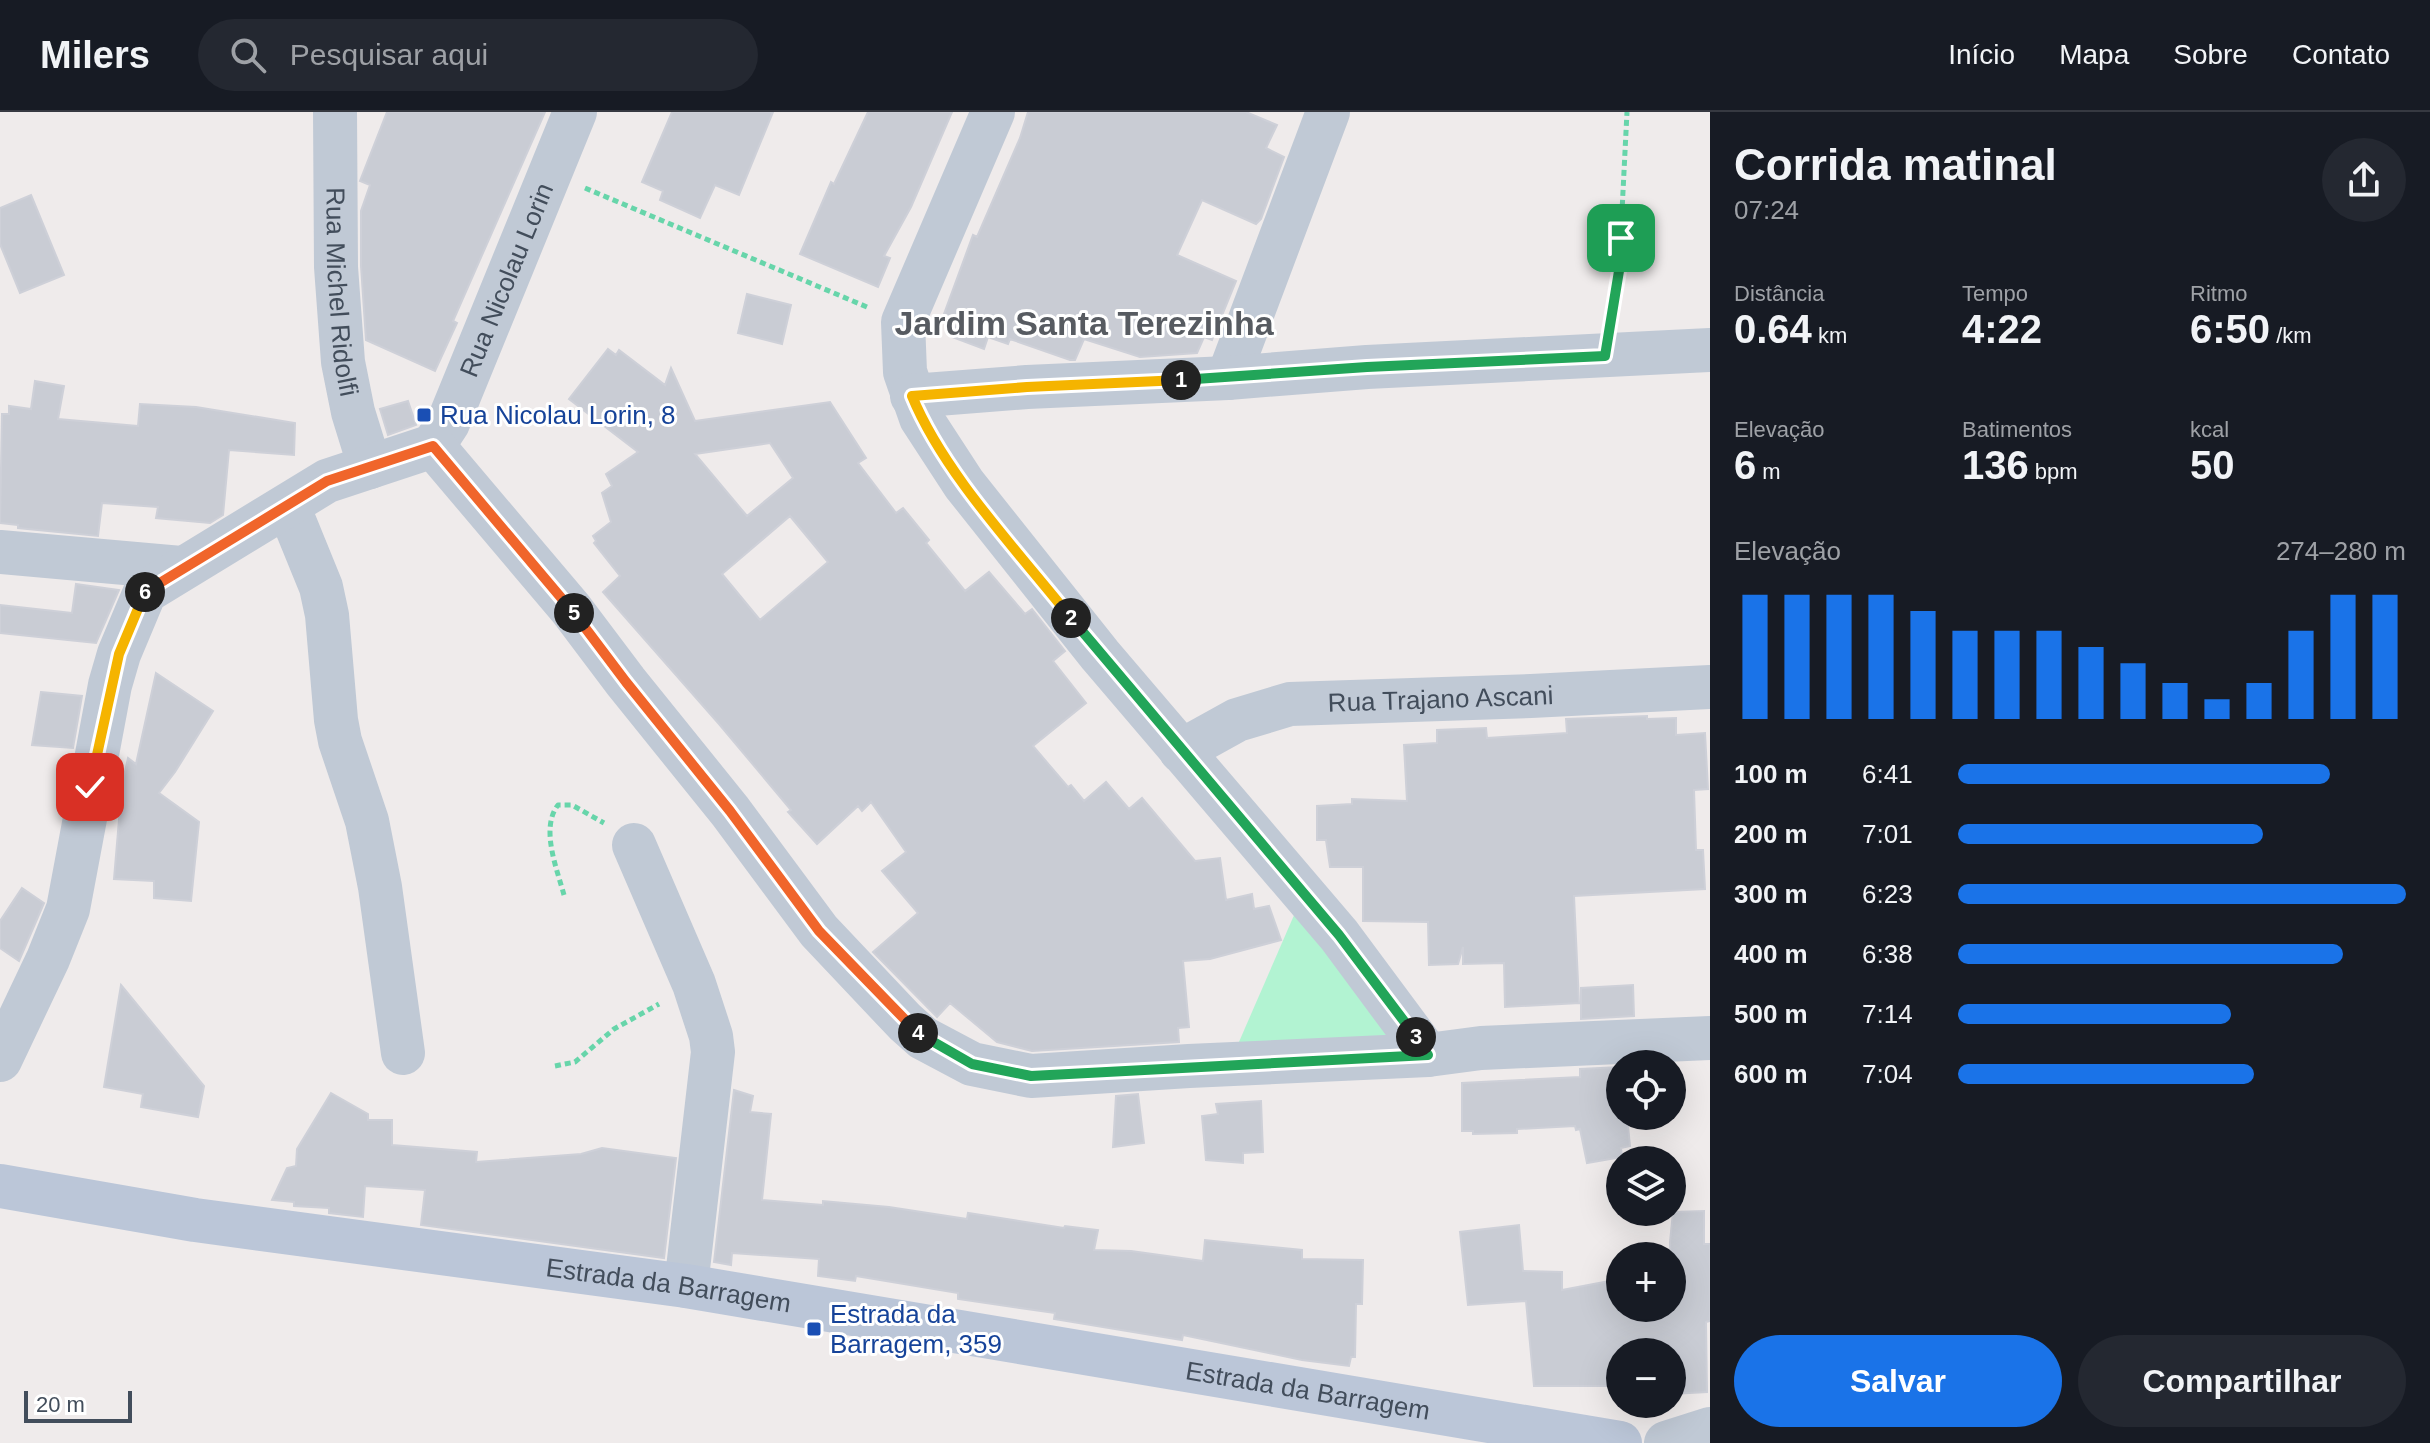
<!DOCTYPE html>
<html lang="pt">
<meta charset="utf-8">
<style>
:root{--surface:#171b24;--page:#242831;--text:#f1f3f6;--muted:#9ea1a6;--line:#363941;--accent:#1a73e8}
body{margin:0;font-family:Helvetica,sans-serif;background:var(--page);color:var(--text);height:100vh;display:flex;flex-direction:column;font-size:30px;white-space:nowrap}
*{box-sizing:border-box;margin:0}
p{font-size:26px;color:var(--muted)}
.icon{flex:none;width:44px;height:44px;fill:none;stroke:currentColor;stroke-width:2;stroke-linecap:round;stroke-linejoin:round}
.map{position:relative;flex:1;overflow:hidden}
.details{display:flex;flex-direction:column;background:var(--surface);width:720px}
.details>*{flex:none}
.tools{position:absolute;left:1606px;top:938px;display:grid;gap:16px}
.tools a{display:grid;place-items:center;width:80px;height:80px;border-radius:50%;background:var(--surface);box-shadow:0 8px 32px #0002;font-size:40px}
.scale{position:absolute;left:24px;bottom:20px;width:108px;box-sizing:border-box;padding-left:8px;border:4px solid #424d5b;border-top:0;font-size:22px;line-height:28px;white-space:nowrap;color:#424d5b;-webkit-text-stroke:6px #fff;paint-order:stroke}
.pin{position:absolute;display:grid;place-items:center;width:68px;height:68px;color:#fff;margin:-34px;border-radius:16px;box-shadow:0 4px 12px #0006}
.km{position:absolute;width:40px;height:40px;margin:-20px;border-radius:50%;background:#222;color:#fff;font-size:22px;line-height:40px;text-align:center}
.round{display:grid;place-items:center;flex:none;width:84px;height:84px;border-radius:42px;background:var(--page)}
.summary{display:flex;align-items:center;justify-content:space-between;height:136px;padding:0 24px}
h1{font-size:44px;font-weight:700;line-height:60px}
.metrics{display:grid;grid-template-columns:repeat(3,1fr);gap:12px;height:136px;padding:8px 24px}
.metrics div{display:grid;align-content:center}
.metrics b{font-size:40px;font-weight:700}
.metrics small{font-size:22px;font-weight:400}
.metrics p{font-size:22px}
.chart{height:224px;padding:16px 24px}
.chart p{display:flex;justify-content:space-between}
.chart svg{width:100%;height:144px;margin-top:8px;stroke:var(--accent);stroke-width:6}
.action{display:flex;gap:16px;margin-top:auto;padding:16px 24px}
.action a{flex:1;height:92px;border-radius:48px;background:var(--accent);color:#fff;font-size:32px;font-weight:700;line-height:92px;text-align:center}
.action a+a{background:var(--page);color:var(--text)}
ul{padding:0 24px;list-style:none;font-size:26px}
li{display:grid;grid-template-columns:128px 96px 1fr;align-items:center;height:60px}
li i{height:20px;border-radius:10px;background:var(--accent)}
header{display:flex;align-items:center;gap:48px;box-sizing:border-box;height:112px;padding:0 40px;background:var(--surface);border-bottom:2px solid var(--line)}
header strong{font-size:38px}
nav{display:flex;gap:44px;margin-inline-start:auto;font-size:28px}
.search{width:560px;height:72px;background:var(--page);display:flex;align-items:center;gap:20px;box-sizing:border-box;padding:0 28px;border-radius:44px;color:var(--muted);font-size:30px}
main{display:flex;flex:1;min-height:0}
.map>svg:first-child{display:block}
</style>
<header>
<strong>Milers</strong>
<div class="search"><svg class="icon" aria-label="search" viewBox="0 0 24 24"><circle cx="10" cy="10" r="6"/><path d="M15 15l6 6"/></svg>Pesquisar aqui</div>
<nav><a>Início</a><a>Mapa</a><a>Sobre</a><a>Contato</a></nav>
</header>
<main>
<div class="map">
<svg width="1710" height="1331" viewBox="0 0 1710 1331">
<rect width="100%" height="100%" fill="#efebeb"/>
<path fill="#b2f3d2" d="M1298,794L1407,942L1232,946Z"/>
<path fill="#c9ccd4" stroke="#ced0d8" stroke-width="2" fill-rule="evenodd" d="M387,0H545L453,209L457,211L435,259L366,228L361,154V99L370,73L360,69Z
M672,0H773L739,83L715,73L700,106L660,88L663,79L642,70Z
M868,0H952L911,95L884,144L890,146L878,175L800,142L831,70L834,72Z
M1028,0H1246L1277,13L1266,36L1284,45L1261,107L1256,112L1202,88L1177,143L1236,169L1212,228L1204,225L1197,241L1140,245L1084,227L1075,248H1070L1010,227L1008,232L988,225L984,237L952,225L958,209L944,202L973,123L977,125L1020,26Z
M31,83L64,163L20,181L0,132V96Z
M747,182L791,193L782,232L738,221Z
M608,237L616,243L619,238L665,273L671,256L695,309L830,290L866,346L858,351L896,401L903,396L929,428L926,431L965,479L989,460L1025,502L1032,497L1065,539L1053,549L1086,591L1033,634L1068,675L1071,673L1084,689L1106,670L1129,697L1142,686L1195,749L1220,746L1226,788L1252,782L1254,797L1269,794L1281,828L1210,847L1183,849L1189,915L1178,916L1179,930L1032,939L997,930L950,891L937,905L873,840L918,801L882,759L906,740L871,690L862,699L858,694L817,732L788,700L791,698L719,612L603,480L620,464L594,431L596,429L593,424L611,410L602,381L612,374L606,362L638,340L569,287ZM770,331L793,366L747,404L695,342ZM790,404L828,450L760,508L722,462Z
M35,269L64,274L58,307L138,314L140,292L196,295L295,311L294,343L229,338L223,403L210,411L156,406L158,395L102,391L98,424L18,416V413L0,411L2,302H9V294L31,297Z
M408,289L416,313L388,323L380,297Z
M76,472L119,478L96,531L0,521V493L72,501Z
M156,561L213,599L175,660L159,681L199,710L191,789L154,786V769L114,767L120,696H117L128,646L136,652Z
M41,580L82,584L73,636L32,633Z
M1647,604V607L1676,606V623L1705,621L1708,677L1694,678L1696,738H1703L1705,777L1574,784L1579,891L1505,895L1504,851L1463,852V835L1458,852L1429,853L1428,810L1363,809V755H1330L1326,728H1317V694L1352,692V687L1407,689L1404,633L1437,631V618L1486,616L1487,626L1567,621L1566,607Z
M22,776L44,791L19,849L0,836V809Z
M121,873L204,974L198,1005L141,995L143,982L104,975Z
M1633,873L1634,904L1581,907V876Z
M1620,955V1004H1627L1630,1034L1621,1036L1622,1045L1587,1051L1580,1017L1576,1018L1575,1014L1517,1017V1021L1473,1022V1019H1462V971L1580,965V957Z
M734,978L753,984L750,1000L771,1002L762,1088L823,1093V1089L889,1095L967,1107L968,1101L1064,1116L1065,1114L1098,1118L1094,1138L1131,1139L1203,1149L1205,1128L1302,1138V1147L1363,1148L1362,1192H1356L1355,1245H1351L1349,1254L1302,1248L1183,1223L1182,1228L1054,1207L1055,1201L958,1187V1181L856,1164L855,1169L818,1164L819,1147L732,1141L731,1153L714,1150Z
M331,981L368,1002V1008H392V1033L477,1040L476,1050L581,1042L602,1036L676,1046L664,1146L421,1113L425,1078L365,1074L363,1105L329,1101V1096L294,1094V1090L272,1088L287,1056L296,1054L297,1037Z
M1138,982L1144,1031L1113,1035L1116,984Z
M1261,989L1263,1040L1243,1041V1051L1206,1048L1202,1004L1218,1002L1216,992Z
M1704,1099V1132H1710V1209L1706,1210L1707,1280L1672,1282V1240H1620V1274H1534L1526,1189L1468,1193L1460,1120L1519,1113L1523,1159L1562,1160V1178L1620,1167V1196H1672L1670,1130L1673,1100Z"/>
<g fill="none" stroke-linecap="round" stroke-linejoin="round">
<path stroke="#67d5aa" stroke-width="5" stroke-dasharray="6 4" stroke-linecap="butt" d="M585,76L867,195
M1611,203L1619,159L1627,0
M564,783C557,757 540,716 558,693H572L604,711
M555,954L575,950L614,917L659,892"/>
<g stroke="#c0c9d5" stroke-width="44">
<path id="s1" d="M335,0L336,155L343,250L353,300L370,355"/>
<path d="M993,0L903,210L905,260L921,306L964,372L1100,543L1339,823L1428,943"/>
<path d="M1228,266L1328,0"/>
<path d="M912,284L1027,275L1228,266L1367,255L1710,238"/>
<path id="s2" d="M433,334L448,311L575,0"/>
<path d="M288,394L321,475L327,503L336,608L340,629L367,709L380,775L403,941"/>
<path d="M0,440L181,456"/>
<path id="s3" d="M1181,639L1237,608L1290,592L1531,584L1710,575"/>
<path d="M634,733L694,872L711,924L713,940L686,1174"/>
<path d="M0,948L48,847L68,797L110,573L119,542L145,480L327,369L433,334L571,497L626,570L730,699L819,819L905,910L923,926L972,952L1031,964L1189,954L1428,943L1481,936L1710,926"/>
<path d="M1666,1331L1710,1317"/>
</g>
<path stroke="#bbc6d8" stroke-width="44" id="s4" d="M0,1074L195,1108L686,1174L1620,1331"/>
</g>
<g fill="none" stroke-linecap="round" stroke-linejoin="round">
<defs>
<path id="split-1" d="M1181,268L1367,255L1605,244L1619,159L1621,126"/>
<path id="split-2" d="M1071,506C1018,439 944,362 912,284L1027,275L1181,268"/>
<path id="split-3" d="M1071,506L1339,823L1416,925"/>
<path id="split-4" d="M918,921L972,952L1031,964L1428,943L1416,925"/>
<path id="split-5" d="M574,501L626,570L730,699L819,819L918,921"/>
<path id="split-6" d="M145,480L327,369L433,334L574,501"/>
<path id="split-7" d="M90,675L119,542L145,480"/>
</defs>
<use href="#split-1" stroke="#fff" stroke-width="16"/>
<use href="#split-2" stroke="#fff" stroke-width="16"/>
<use href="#split-3" stroke="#fff" stroke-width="16"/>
<use href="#split-4" stroke="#fff" stroke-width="16"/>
<use href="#split-5" stroke="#fff" stroke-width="16"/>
<use href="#split-6" stroke="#fff" stroke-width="16"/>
<use href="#split-7" stroke="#fff" stroke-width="16"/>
<use href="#split-1" stroke="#22a559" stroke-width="10"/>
<use href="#split-2" stroke="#f5b400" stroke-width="10"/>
<use href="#split-3" stroke="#22a559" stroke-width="10"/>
<use href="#split-4" stroke="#22a559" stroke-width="10"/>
<use href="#split-5" stroke="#f0652b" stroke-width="10"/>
<use href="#split-6" stroke="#f0652b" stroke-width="10"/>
<use href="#split-7" stroke="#f5b400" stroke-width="10"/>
</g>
<g fill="#1a4fb4" stroke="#fff" stroke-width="3">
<rect x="416" y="295" width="16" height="16" rx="4"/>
<rect x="806" y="1209" width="16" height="16" rx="4"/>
</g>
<g text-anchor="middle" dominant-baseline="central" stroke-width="6" stroke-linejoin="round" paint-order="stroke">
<g font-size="26" fill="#424d5b" stroke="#fff">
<text stroke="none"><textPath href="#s2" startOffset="182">Rua Nicolau Lorin</textPath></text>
<text stroke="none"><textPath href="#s1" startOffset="180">Rua Michel Ridolfi</textPath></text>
<text stroke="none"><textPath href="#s3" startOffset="270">Rua Trajano Ascani</textPath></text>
<text stroke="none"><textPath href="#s4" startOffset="676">Estrada da Barragem</textPath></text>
<text stroke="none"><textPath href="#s4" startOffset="1324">Estrada da Barragem</textPath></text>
</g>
<g font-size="26" fill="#164399" stroke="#fff" text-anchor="start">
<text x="440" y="303">Rua Nicolau Lorin, 8</text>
<text x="830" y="1202">Estrada da<tspan x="830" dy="30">Barragem, 359</tspan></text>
</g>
<g font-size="34" font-weight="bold" fill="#575b61" stroke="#fff">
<text x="1084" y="211">Jardim Santa Terezinha</text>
</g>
</g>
</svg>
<div class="tools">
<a><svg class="icon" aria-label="locate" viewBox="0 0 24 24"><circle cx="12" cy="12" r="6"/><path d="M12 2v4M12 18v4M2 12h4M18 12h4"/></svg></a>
<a><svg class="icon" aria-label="layers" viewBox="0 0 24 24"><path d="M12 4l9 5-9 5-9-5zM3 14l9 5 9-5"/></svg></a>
<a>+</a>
<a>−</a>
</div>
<div class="scale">20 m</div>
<div class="pin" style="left:1621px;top:126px;background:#1e9e55"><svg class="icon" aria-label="arrive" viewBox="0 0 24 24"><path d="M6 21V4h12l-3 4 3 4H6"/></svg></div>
<div class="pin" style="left:90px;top:675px;background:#d93025"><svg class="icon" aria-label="check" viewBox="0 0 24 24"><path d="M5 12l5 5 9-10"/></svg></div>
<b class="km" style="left:1181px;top:268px">1</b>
<b class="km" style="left:1071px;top:506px">2</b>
<b class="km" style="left:1416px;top:925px">3</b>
<b class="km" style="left:918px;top:921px">4</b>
<b class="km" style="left:574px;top:501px">5</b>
<b class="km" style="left:145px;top:480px">6</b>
</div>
<section class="details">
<div class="summary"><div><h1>Corrida matinal</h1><p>07:24</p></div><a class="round"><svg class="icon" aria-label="share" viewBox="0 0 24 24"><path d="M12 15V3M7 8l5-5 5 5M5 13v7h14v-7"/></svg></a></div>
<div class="metrics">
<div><p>Distância</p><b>0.64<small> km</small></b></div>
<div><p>Tempo</p><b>4:22</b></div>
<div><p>Ritmo</p><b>6:50<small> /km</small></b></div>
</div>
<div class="metrics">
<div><p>Elevação</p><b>6<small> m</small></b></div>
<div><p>Batimentos</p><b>136<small> bpm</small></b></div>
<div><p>kcal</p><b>50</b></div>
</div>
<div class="chart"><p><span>Elevação</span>274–280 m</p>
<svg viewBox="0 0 160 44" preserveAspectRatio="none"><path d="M5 44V6M15 44V6M25 44V6M35 44V6M45 44V11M55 44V17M65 44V17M75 44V17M85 44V22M95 44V27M105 44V33M115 44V38M125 44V33M135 44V17M145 44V6M155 44V6"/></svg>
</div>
<ul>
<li><b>100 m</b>6:41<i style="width:83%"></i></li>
<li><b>200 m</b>7:01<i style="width:68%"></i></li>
<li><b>300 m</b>6:23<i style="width:100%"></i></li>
<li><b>400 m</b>6:38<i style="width:86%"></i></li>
<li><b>500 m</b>7:14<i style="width:61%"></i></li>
<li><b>600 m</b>7:04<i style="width:66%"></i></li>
</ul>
<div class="action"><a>Salvar</a><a>Compartilhar</a></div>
</section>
</main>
